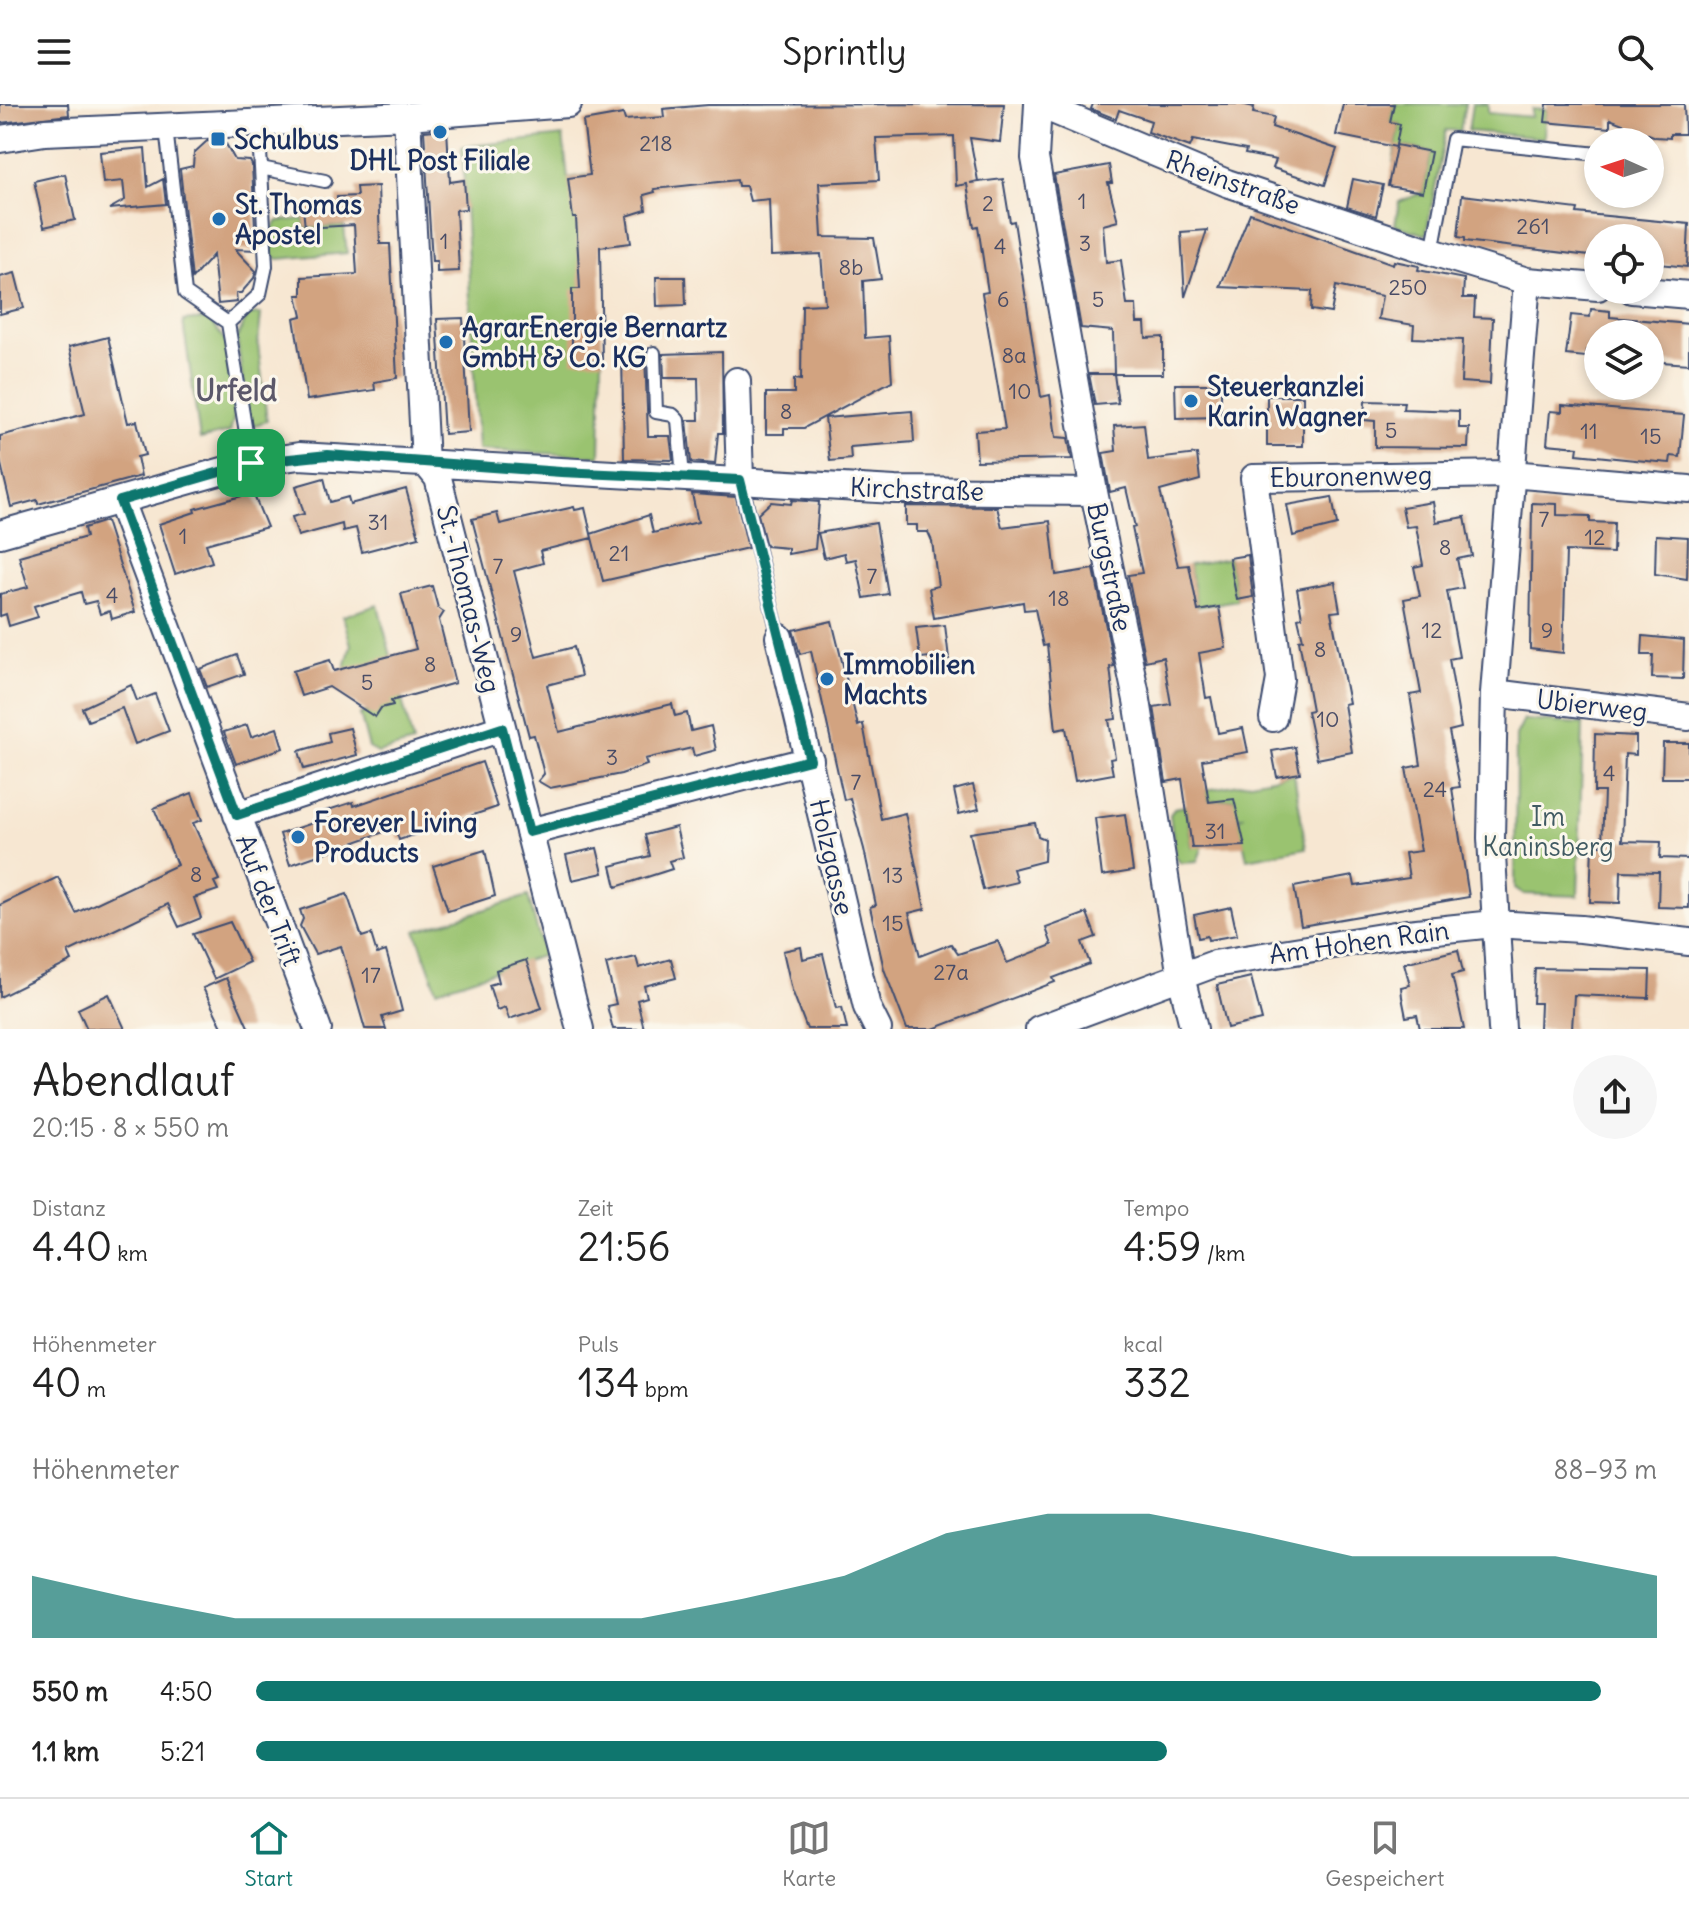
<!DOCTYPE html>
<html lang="de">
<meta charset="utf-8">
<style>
:root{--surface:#fff;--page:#f6f6f6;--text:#222;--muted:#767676;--line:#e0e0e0;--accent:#0f766e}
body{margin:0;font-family:Delius,sans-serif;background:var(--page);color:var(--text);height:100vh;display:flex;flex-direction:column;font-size:30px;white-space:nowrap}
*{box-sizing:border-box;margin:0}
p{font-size:26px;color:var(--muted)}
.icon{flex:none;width:44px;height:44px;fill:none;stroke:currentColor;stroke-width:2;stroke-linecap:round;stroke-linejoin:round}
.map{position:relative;height:925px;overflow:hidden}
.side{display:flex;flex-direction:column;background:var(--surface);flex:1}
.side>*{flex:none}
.needle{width:52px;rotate:273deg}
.controls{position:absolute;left:1584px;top:24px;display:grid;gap:16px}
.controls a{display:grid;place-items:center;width:80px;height:80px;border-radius:50%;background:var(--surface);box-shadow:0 4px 12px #0003;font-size:40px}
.pin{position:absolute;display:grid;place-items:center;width:68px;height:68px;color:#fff;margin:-34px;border-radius:16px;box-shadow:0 4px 12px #0006}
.round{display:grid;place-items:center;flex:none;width:84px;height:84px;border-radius:42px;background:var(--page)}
.overview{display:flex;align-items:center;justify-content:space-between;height:136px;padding:0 32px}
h1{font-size:44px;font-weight:600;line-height:60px}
.metrics{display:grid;grid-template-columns:repeat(3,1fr);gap:12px;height:136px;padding:8px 32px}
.metrics div{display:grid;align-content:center}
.metrics b{font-size:40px;font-weight:600}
.metrics small{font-size:22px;font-weight:400}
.metrics p{font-size:22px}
.chart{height:224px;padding:16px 32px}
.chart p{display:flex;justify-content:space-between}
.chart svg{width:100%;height:144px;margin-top:8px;fill:var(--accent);opacity:.7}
ul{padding:0 32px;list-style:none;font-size:26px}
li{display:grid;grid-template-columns:128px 96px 1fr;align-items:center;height:60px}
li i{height:20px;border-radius:10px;background:var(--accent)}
header{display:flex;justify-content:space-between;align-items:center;height:104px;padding:0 32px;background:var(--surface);font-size:36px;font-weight:600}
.dock{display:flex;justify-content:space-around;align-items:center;height:112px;border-top:2px solid var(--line);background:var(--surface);font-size:22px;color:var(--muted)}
.dock a{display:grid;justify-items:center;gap:4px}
.dock .active{color:var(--accent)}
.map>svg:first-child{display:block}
</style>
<header><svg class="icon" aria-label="menu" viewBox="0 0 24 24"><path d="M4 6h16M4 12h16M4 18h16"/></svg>Sprintly<svg class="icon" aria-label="search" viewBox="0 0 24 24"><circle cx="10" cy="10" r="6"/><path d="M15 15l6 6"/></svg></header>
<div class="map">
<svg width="1689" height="925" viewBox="0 0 1689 925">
<rect width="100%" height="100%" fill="#fbf7ec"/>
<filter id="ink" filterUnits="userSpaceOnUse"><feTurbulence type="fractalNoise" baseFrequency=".0125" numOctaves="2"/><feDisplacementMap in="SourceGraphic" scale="16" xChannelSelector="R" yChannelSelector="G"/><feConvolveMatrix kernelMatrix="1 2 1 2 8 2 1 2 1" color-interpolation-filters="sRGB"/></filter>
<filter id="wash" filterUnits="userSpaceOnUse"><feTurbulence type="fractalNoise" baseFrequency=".006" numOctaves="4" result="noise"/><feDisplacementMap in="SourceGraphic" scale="32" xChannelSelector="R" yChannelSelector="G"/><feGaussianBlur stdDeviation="1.8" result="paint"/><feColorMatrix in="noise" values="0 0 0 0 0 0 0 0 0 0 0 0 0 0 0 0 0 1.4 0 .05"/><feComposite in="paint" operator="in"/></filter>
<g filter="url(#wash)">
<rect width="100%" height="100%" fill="#f7e7d2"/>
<path fill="#9ac36f" stroke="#5a7966" stroke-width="2" d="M1394,0H1465L1460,27L1446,26L1426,131L1395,121L1399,98L1423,88L1431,48L1406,43L1402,60L1393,58L1400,20L1390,18Z
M1472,0H1488V9L1531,13L1532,5L1546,6L1544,34L1468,27Z
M563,32L568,74L588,71L602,257L600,352L478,346L462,43Z
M304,115L305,124L344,122L347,149L278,155L272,151L270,129L278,117Z
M261,210L258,240L267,317L252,322L247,310L237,234L248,211Z
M209,215L226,238L234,313L230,328L200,335L183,217Z
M1229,454L1237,496L1197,503L1189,461Z
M378,501L413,639L378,649L369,644L360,610L368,608L373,611L380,605L345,564L351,541L343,512Z
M1524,616L1583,620L1578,792L1524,790L1515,784L1516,632Z
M1294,670L1306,744L1247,755L1238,716L1242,712L1233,713L1234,695L1209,698L1206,686Z
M1186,702L1192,743L1204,739L1197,758L1181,759L1176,754L1170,711L1174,704Z
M528,792L544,851L437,886L416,827Z"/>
<g id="blocks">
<path fill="#d2a380" d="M0,0H68L69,11L0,19Z
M1004,0L1000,38L970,34L978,77L970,79L1003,75L1010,118L1014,117L1041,293L1050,291L1056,333L1068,334L1072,355L977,357L975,327L1005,325L982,189L988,188L978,122L974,123L967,80L956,82L954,32L876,34L879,76L819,79L822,133L874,134L881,175L863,177L865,234L889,232L892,277L804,324H784V330H766V289H794V275L801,276L802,201L825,200L821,150L771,152L769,95L750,97L746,82H738L737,76L654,85L655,88L644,91L646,106L627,112L631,139L600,143L602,257H572V185H580L576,114H573L568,74L590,71L583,17L623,10L625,16L664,13L663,5L708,1Z
M1093,0H1241L1254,3L1253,9L1274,13L1272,23L1337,45L1325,81L1273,64L1276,56L1245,50L1246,46L1193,36L1190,43L1148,28L1151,17L1119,6L1116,15L1091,5Z
M1343,0H1394L1390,18L1400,20L1396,41L1431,48L1423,88L1388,82L1396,43L1336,31Z
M1547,0H1684L1685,30H1670V34L1656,33L1610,15V24L1545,18Z
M447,25L450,78L464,76L466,105L456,106L459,167L437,168V157H432L424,27Z
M207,37L226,40L235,56L250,57L252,61L255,123L252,124L256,146L235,145L256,167L254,174L241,189H236L237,198L218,200L213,151L192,175L180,65L193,62L194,49Z
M145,44L148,83L163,75L166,100L109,105L125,96L123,77L103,79L100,48Z
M1109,61L1112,79H1108L1118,117L1103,121L1106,158L1121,156L1127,201H1136L1137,219H1145L1146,234L1163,233V270H1114L1113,227L1081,224L1054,71Z
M65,70L75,116L44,123L34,77Z
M1353,75L1383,81L1376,112L1347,103Z
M378,82L380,140H390L397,274L374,278L375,286L307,296L294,214L302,212L297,191H302V173L357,170L354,121L305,124L303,104L337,101V93L357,92L356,83Z
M1462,91L1578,105L1577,109L1689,120L1687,163L1650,159V134H1598V153L1465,137V134L1458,133Z
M1250,109L1393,160L1394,157L1419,162L1418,166L1464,175L1463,194H1475L1474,213L1493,214L1490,280L1461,278L1463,236L1413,234L1414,221L1378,215L1382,192L1336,182L1331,209L1311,206L1312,187L1220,183Z
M1207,126L1185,193L1181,128Z
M15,169L24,204L0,210V173Z
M656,173H685L686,201L657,202Z
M1591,205L1610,207V213L1689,220V260L1662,258V253L1650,252V229L1598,230V247L1587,246L1586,253L1566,251L1571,211L1590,213Z
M463,214L469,328L444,330L437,215Z
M108,233L128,319L137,317L145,351L137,353L141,372L38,400L37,396L11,403L0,356V332L85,310L69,243Z
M722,248L723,329H718L715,360L691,358L687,316H699L698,274H664L663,250Z
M622,250H645L648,332H670L673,356L624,355Z
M1089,270H1114L1118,299L1095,301Z
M1175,280H1221V313L1176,314Z
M1267,292H1303V342H1267Z
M1365,297L1404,298L1403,305L1459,307V324H1469L1468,344L1375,343V317L1364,316Z
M1562,301L1684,311L1680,353L1671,352L1670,359L1635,356L1577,350L1578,343L1547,340L1550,307L1562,308Z
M912,307L914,338L850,343L851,355L830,357L825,314Z
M1144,320L1148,356L1197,350L1200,376L1160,387L1178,462L1189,461L1198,507L1219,503L1226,544L1199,549L1206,594L1211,593L1218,629L1243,624L1248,648L1202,656L1209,698L1234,695L1245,742L1192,744L1182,675L1166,678L1154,603L1171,600L1163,553L1145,557L1128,471L1142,469L1132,424L1135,423L1126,384L1110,388L1103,349L1116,347L1114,322Z
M324,374L330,398L348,393L350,400L406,385L419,433L362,448L356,424L343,427L342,420L298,432L292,413L304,410L296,382Z
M253,389L267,423L206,440L212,458L175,470L159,420L195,408L194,405Z
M692,390L736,393L748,444L603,477L591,430L649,411L653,429L698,418Z
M1332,393L1337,421L1293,432L1287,401Z
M792,396L819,398L815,445L788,450V444L766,442L758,410L771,398L791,400Z
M1433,398L1436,418L1465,413L1472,452L1457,455L1463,484L1447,487L1459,553L1449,555L1461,624L1449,627L1460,683L1452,684L1469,793L1301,822L1294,783L1353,772L1355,782L1409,774L1405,749L1421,747L1406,664L1421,661L1410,591L1421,589L1404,495L1420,492L1414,463L1423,461L1416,422L1406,423L1402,403Z
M1532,399L1557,400V411L1590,412V418L1614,419L1613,449L1566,447L1563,549L1530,545Z
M906,402L997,403L1002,423L1050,417L1056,471L1094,465L1114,562L1110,563L1116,615L1109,616L1115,654L1110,655L1113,670L1075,677L1066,624L1056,626L1047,541L1043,542L1035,505L1024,506L1023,498L934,514L929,484L938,482L932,437L928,428H917V421H906Z
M574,403L575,406L585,404L592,434L540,447L543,459L514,467L536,553L574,543L581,572L547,581L559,628L672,600L675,612L687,609L691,627L711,622L716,646L694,652L692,644L645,655L647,661L621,670L550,684L538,677L544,670L534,631L529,632L472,415L497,409L500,420Z
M106,417L135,508L112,515L110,507L100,510L96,497L84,500L81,488L34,502L38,513L9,522L6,510L0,512V490L28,483L19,452L86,433L84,424Z
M876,419L888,490L864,494L856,455L846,457L844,449L824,454L818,429Z
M1656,431L1688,433L1687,475L1655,470Z
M1248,451L1253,493L1237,496L1229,454Z
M1335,478L1340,507L1331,508L1349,599L1344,600L1352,648L1317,655L1307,607L1312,606L1299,536L1303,535L1298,514L1302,513L1297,485Z
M432,482L438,504L444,508L439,516L455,579L391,597L393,601L381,604L375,613L329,583L301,592L293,567L330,556L334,567L416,545L401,490Z
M832,517L858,622L863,620L881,715L905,709L925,805L909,809L920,852L951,840L958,850L998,837L1007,859L1052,841L1046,824L1087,809L1096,833L1082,838L1090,860L1053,874L1055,878L933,925H907L884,865L870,803L876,801L864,745L850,694L844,696L811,547L800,550L793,526Z
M945,521L949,555L932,558L931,553L920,554L916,524Z
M1643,532L1684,536L1683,575L1652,574L1653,551H1642Z
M237,551L244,570L207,583L200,565Z
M131,581L137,597L155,590L169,627L135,640L122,604L88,617L82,604Z
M247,621L251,633L277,624L283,644L236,660L224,628Z
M350,624L357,651L304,665L299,647L330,638L328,629Z
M1595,630L1636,632V651L1625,650L1622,737L1661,738L1660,754L1689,755V804L1658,803L1659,768L1621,767L1620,799L1590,798L1592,741H1602L1604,688H1594Z
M1663,639H1689V674H1662Z
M1295,643L1300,669L1277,673L1272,647Z
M482,658L497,703L399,736L395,724L290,761L280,730L325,715L322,708L353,698L354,702Z
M973,681L979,705L959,710L954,686Z
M192,689L202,716L193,719L219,776L214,778L218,786L194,794L201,814L179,823L168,800L68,848L72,857L0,893V801L58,773L76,809L177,761L154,704Z
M1125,710L1133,767L1102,772L1095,714Z
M1035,719L1038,732L1045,735L1044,757L1013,765L1017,778L983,786L970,729Z
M676,723L683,753L669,757L672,765L616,783L611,762L650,752L645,731Z
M597,744L603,769L572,776L566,751Z
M485,746L495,792L448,807L433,762Z
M347,790L362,833L371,830L377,850L386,847L396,883L402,907L382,913L386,925H365L341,842L315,850L300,822L303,815L300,806Z
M1231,803L1237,831L1208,836L1207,832L1198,834L1194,811Z
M230,818L249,858L214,875L193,830Z
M801,843L803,855L823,850L836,904L842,903L847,925H807L792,886L783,847Z
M1458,846L1463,868L1452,871L1464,925H1420L1417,911L1406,913L1402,893L1401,883L1410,881L1404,859Z
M636,853L639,864L671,855L676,874L644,882L647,893L637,896L644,925H613L607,902L616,900L606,860Z
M526,856L542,904L509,915L505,903L497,906L489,881L499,878L496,866Z
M1535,864L1650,866L1649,894L1574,891L1572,925H1539L1540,899H1533Z
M1251,873L1262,916L1227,924L1217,881Z
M226,874L249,925H223L203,884Z
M109,890L125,925H87L78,905Z"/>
</g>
</g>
<g filter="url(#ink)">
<use href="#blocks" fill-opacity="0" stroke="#3c4b6f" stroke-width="2"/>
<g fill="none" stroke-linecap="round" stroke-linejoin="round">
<defs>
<path id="lane" d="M258,18L261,64
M166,24L185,189L228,219
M1432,148L1453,35L1598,50
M654,249L656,308L673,311L678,316L683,373
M251,359L228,219L260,190L266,162L261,64L325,77
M741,377L779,533"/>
<path id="street" d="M1038,0L1035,54L1094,388L1137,596L1181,873L1194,925
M1038,0L1227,79L1432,148L1527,177L1598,183
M407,12L425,358L438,374L580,925
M0,35L45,28L407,12L568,0
M1632,186L1689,191
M737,277L740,376
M120,397L318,925
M0,430L251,359L299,352L895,386L1094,388
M779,533L867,903L878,925
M1494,589L1689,613
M1273,614L1280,575L1254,374L1510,370L1689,385
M237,711L502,624
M529,728L810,656
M1039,925L1214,860L1407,829L1494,820L1581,825L1689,838
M1502,925L1491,734L1494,589L1527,177"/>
</defs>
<use href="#lane" stroke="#3c4b6f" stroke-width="16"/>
<use href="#street" stroke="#3c4b6f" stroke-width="30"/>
<use href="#lane" stroke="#fff" stroke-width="12"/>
<use href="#street" stroke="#fff" stroke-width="26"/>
</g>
</g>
<g fill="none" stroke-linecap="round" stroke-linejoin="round" filter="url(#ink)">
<defs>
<path id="route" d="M328,351L561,368L740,376L810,656L529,728L502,624L237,711L120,397L251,359Z"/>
</defs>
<use href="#route" stroke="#fff" stroke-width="16"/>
<use href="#route" stroke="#0f766e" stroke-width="10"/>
</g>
<g fill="#1f6fb2" stroke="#fbf7ec" stroke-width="3">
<circle cx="440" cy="28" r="8"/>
<rect x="210" y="27" width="16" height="16" rx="4"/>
<circle cx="219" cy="115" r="8"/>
<circle cx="446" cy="238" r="8"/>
<circle cx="1191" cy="297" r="8"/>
<circle cx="827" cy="575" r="8"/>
<circle cx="298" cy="733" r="8"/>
</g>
<g text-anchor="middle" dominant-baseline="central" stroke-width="6" stroke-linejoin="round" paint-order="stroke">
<g font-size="22" fill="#494c66">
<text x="656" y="39">218</text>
<text x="1082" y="97">1</text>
<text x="988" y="99">2</text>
<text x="1533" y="122">261</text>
<text x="444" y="137">1</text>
<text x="1085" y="139">3</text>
<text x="1000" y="142">4</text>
<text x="851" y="163">8b</text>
<text x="1408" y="183">250</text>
<text x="1003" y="195">6</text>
<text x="1098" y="195">5</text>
<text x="1014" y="251">8a</text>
<text x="1020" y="287">10</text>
<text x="786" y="307">8</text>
<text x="1391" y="326">5</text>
<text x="1589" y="327">11</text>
<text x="1651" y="332">15</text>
<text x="1544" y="415">7</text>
<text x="378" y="418">31</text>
<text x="183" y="432">1</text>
<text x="1595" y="433">12</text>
<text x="1445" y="443">8</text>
<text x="619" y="449">21</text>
<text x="498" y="462">7</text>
<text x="872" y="472">7</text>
<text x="112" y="491">4</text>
<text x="1059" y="494">18</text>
<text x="1432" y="526">12</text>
<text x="1547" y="526">9</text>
<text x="516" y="530">9</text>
<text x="1320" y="545">8</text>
<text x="430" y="560">8</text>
<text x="367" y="578">5</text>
<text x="1328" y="615">10</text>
<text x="612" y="653">3</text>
<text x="1609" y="669">4</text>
<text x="856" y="678">7</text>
<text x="1435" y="685">24</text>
<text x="1215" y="727">31</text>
<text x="196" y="770">8</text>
<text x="893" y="771">13</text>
<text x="893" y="819">15</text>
<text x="951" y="868">27a</text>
<text x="371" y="871">17</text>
</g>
<g font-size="26" font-weight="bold" fill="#1b2f5e" stroke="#fbf7ec" text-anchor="start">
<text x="234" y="35">Schulbus</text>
<text x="440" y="56" text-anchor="middle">DHL Post Filiale</text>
<text x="235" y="100">St. Thomas<tspan x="235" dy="30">Apostel</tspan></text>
<text x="462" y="223">AgrarEnergie Bernartz<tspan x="462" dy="30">GmbH &amp; Co. KG</tspan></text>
<text x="1207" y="282">Steuerkanzlei<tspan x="1207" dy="30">Karin Wagner</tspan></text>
<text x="843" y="560">Immobilien<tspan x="843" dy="30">Machts</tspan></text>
<text x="314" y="718">Forever Living<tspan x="314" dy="30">Products</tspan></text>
</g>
<g font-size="26" fill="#1b2f5e" stroke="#fbf7ec">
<text transform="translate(1233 78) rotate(20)">Rheinstraße</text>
<text transform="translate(1351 372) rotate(-1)">Eburonenweg</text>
<text transform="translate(917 385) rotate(2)">Kirchstraße</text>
<text transform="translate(1110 463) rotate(78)">Burgstraße</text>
<text transform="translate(469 495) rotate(76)">St.-Thomas-Weg</text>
<text transform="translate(1592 601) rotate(7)">Ubierweg</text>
<text transform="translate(832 753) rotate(77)">Holzgasse</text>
<text transform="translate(269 796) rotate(69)">Auf der Trift</text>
<text transform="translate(1359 838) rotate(-8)">Am Hohen Rain</text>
</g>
<g font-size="26" fill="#415b63" stroke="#fbf7ec">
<text x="1548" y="712">Im<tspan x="1548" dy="30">Kaninsberg</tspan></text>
</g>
<g font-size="30" font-weight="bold" fill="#5b586a" stroke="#fbf7ec">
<text x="236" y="286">Urfeld</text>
</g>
</g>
</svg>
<div class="controls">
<a><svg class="needle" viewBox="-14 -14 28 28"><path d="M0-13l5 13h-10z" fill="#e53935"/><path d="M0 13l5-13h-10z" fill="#767676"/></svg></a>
<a><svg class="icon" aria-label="locate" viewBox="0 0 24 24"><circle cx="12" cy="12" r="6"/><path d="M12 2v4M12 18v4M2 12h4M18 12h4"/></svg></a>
<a><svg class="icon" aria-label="layers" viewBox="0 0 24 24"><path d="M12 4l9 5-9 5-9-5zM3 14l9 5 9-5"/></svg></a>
</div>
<div class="pin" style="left:251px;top:359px;background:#1e9e55"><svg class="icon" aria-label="arrive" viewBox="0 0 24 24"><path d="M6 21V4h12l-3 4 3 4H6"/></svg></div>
</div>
<section class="side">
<div class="overview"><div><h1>Abendlauf</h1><p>20:15 · 8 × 550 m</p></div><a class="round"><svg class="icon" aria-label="share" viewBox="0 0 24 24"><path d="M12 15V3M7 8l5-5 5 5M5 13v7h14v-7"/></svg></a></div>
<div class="metrics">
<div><p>Distanz</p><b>4.40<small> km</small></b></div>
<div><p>Zeit</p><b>21:56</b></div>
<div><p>Tempo</p><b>4:59<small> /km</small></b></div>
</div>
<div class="metrics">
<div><p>Höhenmeter</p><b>40<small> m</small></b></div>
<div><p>Puls</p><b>134<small> bpm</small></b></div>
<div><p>kcal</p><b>332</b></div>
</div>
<div class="chart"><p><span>Höhenmeter</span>88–93 m</p>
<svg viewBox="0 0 160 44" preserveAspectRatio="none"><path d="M0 44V25L10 32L20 38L30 38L40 38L50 38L60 38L70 32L80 25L90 12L100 6L110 6L120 12L130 19L140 19L150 19L160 25V44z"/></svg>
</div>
<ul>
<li><b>550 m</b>4:50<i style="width:96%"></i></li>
<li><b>1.1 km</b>5:21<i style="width:65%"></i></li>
</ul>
</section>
<nav class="dock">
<a class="active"><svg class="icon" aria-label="home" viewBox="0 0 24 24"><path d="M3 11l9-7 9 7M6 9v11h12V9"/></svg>Start</a>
<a><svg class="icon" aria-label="map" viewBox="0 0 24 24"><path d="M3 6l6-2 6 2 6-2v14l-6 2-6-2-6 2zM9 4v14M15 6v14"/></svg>Karte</a>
<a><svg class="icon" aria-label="saved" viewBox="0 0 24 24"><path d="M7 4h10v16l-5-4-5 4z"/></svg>Gespeichert</a>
</nav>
